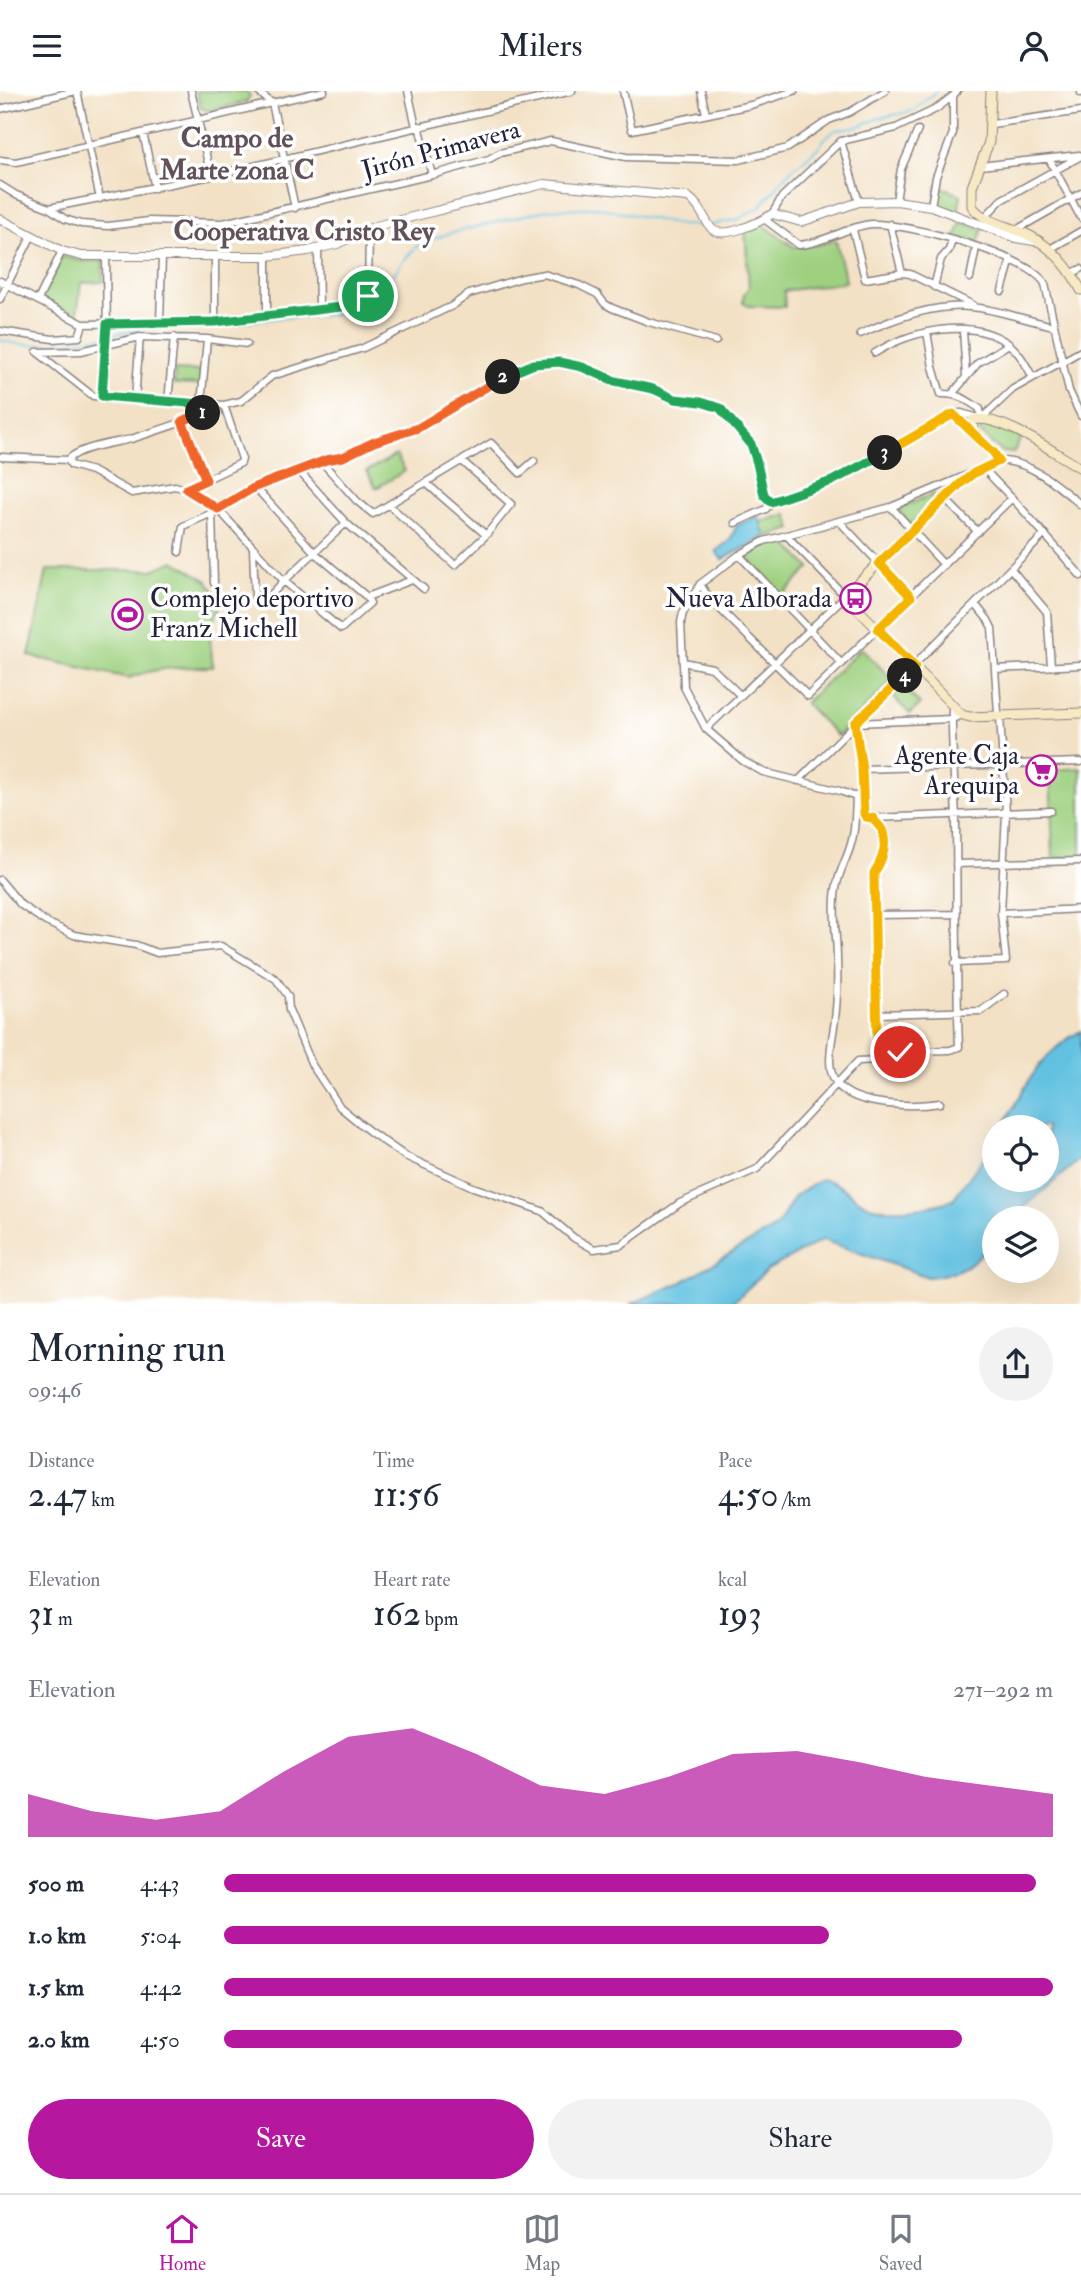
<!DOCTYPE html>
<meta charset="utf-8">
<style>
:root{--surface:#fff;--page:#f2f2f3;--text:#1f2937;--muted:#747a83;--line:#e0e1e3;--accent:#b5179e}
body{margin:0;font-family:"IM FELL Double Pica",serif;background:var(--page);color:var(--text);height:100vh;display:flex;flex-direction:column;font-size:26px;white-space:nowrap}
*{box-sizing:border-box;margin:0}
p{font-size:23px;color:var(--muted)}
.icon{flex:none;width:38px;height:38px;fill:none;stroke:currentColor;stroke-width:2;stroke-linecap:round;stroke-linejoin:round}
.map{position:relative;height:1213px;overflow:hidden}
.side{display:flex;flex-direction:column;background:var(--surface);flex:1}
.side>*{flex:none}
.buttons{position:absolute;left:982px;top:1024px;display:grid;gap:14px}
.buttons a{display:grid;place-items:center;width:77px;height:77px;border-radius:50%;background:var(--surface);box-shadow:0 7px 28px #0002;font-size:35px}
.pin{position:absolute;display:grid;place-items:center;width:60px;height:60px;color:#fff;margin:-30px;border:4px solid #fff;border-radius:50%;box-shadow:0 2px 7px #0007}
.km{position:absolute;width:35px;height:35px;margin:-18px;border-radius:50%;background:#222;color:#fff;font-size:19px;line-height:35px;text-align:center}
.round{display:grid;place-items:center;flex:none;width:74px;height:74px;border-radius:37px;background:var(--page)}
.head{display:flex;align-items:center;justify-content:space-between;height:119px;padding:0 28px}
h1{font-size:38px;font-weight:600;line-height:52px}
.metrics{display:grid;grid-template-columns:repeat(3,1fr);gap:10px;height:119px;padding:7px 28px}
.metrics div{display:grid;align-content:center}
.metrics b{font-size:35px;font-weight:600}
.metrics small{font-size:19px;font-weight:400}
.metrics p{font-size:19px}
.chart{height:196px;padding:14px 28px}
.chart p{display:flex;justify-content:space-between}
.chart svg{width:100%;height:126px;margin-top:7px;fill:var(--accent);opacity:.7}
.action{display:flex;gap:14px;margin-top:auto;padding:14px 28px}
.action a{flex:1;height:80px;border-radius:42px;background:var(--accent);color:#fff;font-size:28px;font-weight:600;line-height:80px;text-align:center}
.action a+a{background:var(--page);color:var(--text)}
ul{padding:0 28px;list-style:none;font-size:23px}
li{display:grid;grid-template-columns:112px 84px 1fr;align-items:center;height:52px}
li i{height:18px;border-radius:9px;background:var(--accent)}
header{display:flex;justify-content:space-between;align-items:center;height:91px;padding:0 28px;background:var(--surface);font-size:32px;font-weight:600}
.tabs{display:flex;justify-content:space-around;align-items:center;height:98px;border-top:2px solid var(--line);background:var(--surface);font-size:19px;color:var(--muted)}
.tabs a{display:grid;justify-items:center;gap:4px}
.tabs .selected{color:var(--accent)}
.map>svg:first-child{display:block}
</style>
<header><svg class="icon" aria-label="menu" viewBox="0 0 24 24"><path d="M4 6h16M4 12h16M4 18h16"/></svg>Milers<svg class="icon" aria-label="person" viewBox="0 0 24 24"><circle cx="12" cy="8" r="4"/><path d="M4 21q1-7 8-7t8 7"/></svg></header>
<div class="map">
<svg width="1081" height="1213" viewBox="0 0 1081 1213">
<rect width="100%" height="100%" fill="#fff"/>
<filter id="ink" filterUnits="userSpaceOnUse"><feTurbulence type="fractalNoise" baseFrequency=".0143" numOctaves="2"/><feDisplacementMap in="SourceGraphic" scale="14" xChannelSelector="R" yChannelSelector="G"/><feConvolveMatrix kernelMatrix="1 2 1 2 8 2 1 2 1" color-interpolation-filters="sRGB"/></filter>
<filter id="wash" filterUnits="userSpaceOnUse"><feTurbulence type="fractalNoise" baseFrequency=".00686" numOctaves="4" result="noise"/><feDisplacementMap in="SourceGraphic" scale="28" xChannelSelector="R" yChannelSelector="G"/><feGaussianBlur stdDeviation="1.57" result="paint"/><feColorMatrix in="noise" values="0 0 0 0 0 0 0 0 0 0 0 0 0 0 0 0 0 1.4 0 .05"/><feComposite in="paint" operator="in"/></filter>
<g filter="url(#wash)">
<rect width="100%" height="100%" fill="#f3e1c5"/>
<path fill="#9ed07f" stroke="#60795d" stroke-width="2" d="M196,0H246L250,4L247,11L208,20L201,17Z
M937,94L961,104L958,122L935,112Z
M961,131L983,138L978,152L956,145Z
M762,133L794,156L818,154L836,149L846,191L784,200L785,216L749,215L743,212L744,203L749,196L745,139Z
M62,165L80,170H103V191L81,192L77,225L41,207Z
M175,279L201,280L200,294L174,293Z
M980,332L1022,346L1013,362L1002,361L977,339Z
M396,364L405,380L376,397L367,380Z
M934,403L938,408L911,434L897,418Z
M787,423L792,438L765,446L760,431Z
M782,448L810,477L782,505L744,465L765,452Z
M174,470L208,490L215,502L224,508L209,538L213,576C184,576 156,576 129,587L29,565L47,479H153Z
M861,557L893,589L837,645L805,612Z
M902,595L920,613L910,623L892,605Z
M1081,677V766L1053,767L1050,679Z"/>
<path fill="#62c1e1" stroke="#42728e" stroke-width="2" d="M758,425L765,446L722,469L716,460L730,449L737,434Z
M1081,940V1067L1012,1127H994C994,1165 963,1183 928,1186L823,1149L767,1179L731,1213H631L680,1192L777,1135L795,1105L822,1088C846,1093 851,1108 870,1115C888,1122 935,1117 953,1108L994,1053V1088H1046V1036H1003C1026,995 1038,963 1081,940Z"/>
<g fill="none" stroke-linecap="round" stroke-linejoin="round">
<path stroke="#62c1e1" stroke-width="2" d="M712,134L739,128L760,116L792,78L818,57L826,46L836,39L859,35L879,27L913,20L936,0
M110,244L142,238L218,235L266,228L331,224L353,220L371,210L382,200L403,170L419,153L451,142L546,119L597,116L680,134L707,135
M0,249C35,260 69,250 104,246"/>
</g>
</g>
<g filter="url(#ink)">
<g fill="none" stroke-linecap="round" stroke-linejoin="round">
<defs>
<path id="minor" d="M77,0L100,108
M191,0L211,85
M257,0L272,12L295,117
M408,0L416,36
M623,0L632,39L751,14L794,0
M701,0L706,23
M1081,0V2
M0,18L76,0
M992,33L1081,20
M419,35L432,84
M143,42L155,97
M841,50L859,111
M1049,68L1081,127
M0,69L16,71L324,0
M980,75L1079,64
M0,94L16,104L49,117L65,128L81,133L108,135L149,130L223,132L432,84L489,68L500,62L551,50L626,66L739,69L788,57L829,29L850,21L885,0
M896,110L901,78L918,39
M931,115L936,86L953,42V5L957,0
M49,117L211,85L572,0
M772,123L782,106L841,50L896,37L936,18L953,5
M985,126L1001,109L1081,65
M764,128L799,154C825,152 848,135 871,133C904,131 1031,165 1045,193L1069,300L1081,325
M890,133L902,182L910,183L973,214
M853,139L865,188L902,182
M1016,139L1081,102
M318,158L319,218
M1050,158L1081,140
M215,166V231
M1072,182L1081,178
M970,187L976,157
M0,190L83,233L215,231L341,216L368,205L369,138
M934,196L941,168L949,159L952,149
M1002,200L1011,168
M0,208L32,144
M38,209L62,160
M267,223V165
M160,232L162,165
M963,239L966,285
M0,240L53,248L79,246L83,233
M927,241L933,276L941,303C957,302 967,309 980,318L981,328
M860,243C896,226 940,210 980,217C1005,221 1029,230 1054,235
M37,261L93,305L224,314L241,310L272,285L363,257L452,215L469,203L522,187L544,183L579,194L597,203L605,213L612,217L649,231L716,250
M37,261L81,260L140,246L207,248L247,253
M875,262C910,240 969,226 1006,251C1019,260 1025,272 1032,285
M953,302L978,272L1009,253
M102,305L107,251L106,165
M135,308L140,246
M168,311L174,246
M201,313L207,248
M953,323L972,340
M981,328L1013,298L1081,260
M182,330L206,389
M0,366L68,369C79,356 115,352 131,348C158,339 190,331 213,315
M68,369L71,374L92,380L132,402L175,395L186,398L218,418L284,490L341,538L370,512L367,506
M999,370C1030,369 1058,395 1081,414
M322,371L357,410L373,423L491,352L520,382L534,370
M984,378L1023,419L1081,485
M299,380L346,432L424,498
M426,392L486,444
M255,396L315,462L367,506
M186,398L241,372L242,368L224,314
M946,409L978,441
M389,414L455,474L486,444L511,413L462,370
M891,416L944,474
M212,422L214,492
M839,430L911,506
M735,432L766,418L771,411L832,390L953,323L961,322L979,327
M253,458L255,506L257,510L263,512L284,490L346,432
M179,461L183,435L212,422L255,396L326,369L343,366L374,351L418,337L519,278L534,273L559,271L582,276L615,290L653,298L675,308L701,311L720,317L751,353L764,404L771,411
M739,464L842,573
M1011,478L1047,521L1051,575
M700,493L709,507L808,605L1012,407
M367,506L412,489
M683,571L712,577L740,604
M995,578L1081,574
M952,614C951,653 955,692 956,731C957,806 956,881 959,956L950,959L884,961L879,959L876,950L874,782L883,764L884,744L882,737L874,731L873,727L866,726L864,723L862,678L855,632L952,628L962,624
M706,638L845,505L786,444
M862,678L1081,671
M798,690L1045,443
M856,705C855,721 856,738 851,753C847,768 838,782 836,798C832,821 837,845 837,868C838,894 837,922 832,948C830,963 827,981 838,994C857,1016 913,1016 940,1012
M864,709L840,700L763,681L743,670L706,638L684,596L681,531L683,522L700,493L739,464L764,450L891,416L972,382
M873,727L1051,720
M956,773L1081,770
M0,789L21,814L46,831L74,844L136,854L157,862L221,855L276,888L288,905L289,919L312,974L340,1016L369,1040L405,1065L473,1096L542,1120L574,1147L594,1158L621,1154L680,1112L757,1078L858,970L900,968
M1001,822L1081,818
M874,824L955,823
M955,872L1006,870L1001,822L1006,722L1000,625L998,621L992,537L988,529L976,514
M877,923L981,920L1004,903
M900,967L901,985"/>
<path id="tertiary" d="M0,128L62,160L81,165H267L308,160L337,153L376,135L544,93L688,106C699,113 703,126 711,137C721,150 760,131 772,123L801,131L859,111L896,110L931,115L1016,147L1040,151"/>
<path id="secondary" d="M991,0L989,51L972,96V115C983,131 1007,134 1024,142C1051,154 1068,174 1081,199
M1081,377C1057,364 1000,322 973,329L972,340L994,362L999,370L974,382L960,393L845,505L962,624L970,626L1081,622"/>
</defs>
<use href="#minor" stroke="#8a8280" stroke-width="9"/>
<use href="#tertiary" stroke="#8a8280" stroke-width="10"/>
<use href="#secondary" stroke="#8a8280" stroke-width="11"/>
<use href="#minor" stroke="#fff" stroke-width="6"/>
<use href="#tertiary" stroke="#fff" stroke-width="8"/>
<use href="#secondary" stroke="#f6e9c3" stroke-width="9"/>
</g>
</g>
<g fill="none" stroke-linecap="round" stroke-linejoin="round" filter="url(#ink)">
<defs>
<path id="split-1" d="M203,322L213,314L102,305L107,233L215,231L341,216L368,205"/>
<path id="split-2" d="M203,322L182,330L206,389L186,398L218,418L255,396L326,369L343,366L374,351L418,337L503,286"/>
<path id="split-3" d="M503,286L534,273L559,271L582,276L615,290L653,298L675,308L701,311L720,317L751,353L757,372L764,404L771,411L832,390L885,362"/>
<path id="split-4" d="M885,362L953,323L994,362L999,370L974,382L960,393L879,472L911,506L878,538L915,576L905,585"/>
<path id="split-5" d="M900,961H884L877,956L874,782C882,770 887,755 883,741C881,735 875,732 873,727L866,726L864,723L862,678L855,632L905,585"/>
</defs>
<use href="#split-1" stroke="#fff" stroke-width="14"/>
<use href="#split-2" stroke="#fff" stroke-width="14"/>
<use href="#split-3" stroke="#fff" stroke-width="14"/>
<use href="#split-4" stroke="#fff" stroke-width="14"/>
<use href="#split-5" stroke="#fff" stroke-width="14"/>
<use href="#split-1" stroke="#22a559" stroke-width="9"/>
<use href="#split-2" stroke="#f0652b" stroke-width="9"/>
<use href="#split-3" stroke="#22a559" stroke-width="9"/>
<use href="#split-4" stroke="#f5b400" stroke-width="9"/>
<use href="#split-5" stroke="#f5b400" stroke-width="9"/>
</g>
<defs>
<symbol id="bus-ring" viewBox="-11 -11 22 22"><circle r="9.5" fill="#fff" stroke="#b5179e" stroke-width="1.5"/><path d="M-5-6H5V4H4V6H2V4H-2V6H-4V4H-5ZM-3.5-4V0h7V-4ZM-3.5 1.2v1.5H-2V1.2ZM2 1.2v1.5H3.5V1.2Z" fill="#b5179e"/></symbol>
<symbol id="stadium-ring" viewBox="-11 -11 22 22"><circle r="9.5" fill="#fff" stroke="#b5179e" stroke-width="1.5"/><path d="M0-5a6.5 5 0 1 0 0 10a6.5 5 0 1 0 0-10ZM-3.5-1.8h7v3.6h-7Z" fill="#b5179e"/></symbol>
<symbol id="supermarket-ring" viewBox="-11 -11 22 22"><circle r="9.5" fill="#fff" stroke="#b5179e" stroke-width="1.5"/><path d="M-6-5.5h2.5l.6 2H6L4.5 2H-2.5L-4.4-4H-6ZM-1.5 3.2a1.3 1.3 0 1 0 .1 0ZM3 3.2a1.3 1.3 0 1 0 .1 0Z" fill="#b5179e"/></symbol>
</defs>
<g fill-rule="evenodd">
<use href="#bus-ring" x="838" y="490" width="35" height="35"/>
<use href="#stadium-ring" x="110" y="506" width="35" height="35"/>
<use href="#supermarket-ring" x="1024" y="662" width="35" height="35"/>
</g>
<g text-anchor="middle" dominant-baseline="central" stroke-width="7" stroke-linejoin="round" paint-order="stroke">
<g font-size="26" fill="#22223b" stroke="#fff">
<text transform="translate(441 59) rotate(-15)">Jirón Primavera</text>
</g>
<g font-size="26" fill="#22223b" stroke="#fff" text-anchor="end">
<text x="150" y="508" text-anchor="start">Complejo deportivo<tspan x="150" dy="30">Franz Michell</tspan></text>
<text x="832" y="508">Nueva Alborada</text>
<text x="1019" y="665">Agente Caja<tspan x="1019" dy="30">Arequipa</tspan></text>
</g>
<g font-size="28" font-weight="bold" fill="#625159" stroke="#fff">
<text x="237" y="47">Campo de<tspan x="237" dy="32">Marte zona C</tspan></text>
<text x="304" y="140">Cooperativa Cristo Rey</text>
</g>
</g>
</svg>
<div class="buttons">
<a><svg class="icon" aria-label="locate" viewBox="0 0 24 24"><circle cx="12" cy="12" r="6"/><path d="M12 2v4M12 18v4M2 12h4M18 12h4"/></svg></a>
<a><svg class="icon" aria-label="layers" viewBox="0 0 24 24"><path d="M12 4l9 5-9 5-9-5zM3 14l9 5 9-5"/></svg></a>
</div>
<div class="pin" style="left:368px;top:205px;background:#1e9e55"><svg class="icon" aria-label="arrive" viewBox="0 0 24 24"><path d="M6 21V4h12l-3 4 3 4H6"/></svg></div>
<div class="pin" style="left:900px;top:961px;background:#d93025"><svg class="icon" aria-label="check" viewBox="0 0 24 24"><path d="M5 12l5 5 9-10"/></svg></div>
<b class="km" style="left:203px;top:322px">1</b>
<b class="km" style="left:503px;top:286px">2</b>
<b class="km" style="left:885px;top:362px">3</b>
<b class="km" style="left:905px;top:585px">4</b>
</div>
<section class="side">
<div class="head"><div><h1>Morning run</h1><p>09:46</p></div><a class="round"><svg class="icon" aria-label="share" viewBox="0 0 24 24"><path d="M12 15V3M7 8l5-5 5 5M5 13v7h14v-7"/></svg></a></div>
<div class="metrics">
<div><p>Distance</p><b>2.47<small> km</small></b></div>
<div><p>Time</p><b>11:56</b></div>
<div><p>Pace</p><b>4:50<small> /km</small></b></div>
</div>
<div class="metrics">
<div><p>Elevation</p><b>31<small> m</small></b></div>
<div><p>Heart rate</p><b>162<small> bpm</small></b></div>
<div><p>kcal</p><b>193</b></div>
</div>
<div class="chart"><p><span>Elevation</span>271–292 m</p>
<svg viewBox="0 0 160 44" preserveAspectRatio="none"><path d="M0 44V29L10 35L20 38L30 35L40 21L50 9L60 6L70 15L80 26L90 29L100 23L110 15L120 14L130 18L140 23L150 26L160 29V44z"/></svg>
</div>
<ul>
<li><b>500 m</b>4:43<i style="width:98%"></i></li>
<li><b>1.0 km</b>5:04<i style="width:73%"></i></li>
<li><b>1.5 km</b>4:42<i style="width:100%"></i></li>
<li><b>2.0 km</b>4:50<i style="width:89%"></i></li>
</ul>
<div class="action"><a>Save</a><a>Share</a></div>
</section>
<nav class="tabs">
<a class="selected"><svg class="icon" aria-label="home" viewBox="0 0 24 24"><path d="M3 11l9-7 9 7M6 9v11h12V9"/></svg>Home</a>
<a><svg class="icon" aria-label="map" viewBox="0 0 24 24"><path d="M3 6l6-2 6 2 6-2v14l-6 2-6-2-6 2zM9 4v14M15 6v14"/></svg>Map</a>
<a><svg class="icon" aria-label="saved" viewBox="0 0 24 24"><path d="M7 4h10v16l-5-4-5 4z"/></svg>Saved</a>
</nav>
